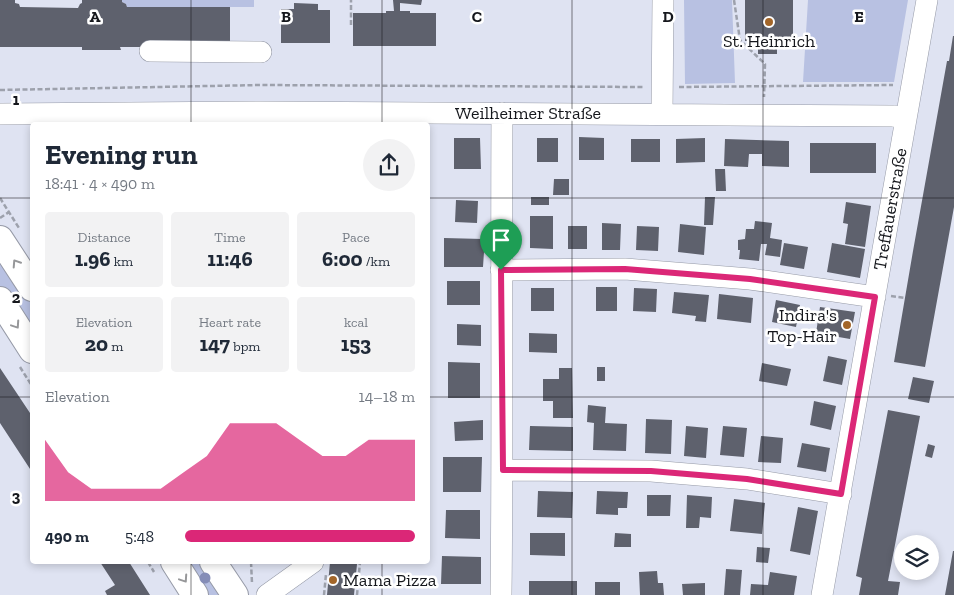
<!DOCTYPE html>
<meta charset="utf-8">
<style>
:root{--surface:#fff;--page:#f2f2f3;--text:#1f2937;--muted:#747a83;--accent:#db2777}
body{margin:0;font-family:"Zilla Slab",serif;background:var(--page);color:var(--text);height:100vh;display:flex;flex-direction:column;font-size:19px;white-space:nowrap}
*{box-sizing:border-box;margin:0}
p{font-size:16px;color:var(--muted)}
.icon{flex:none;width:28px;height:28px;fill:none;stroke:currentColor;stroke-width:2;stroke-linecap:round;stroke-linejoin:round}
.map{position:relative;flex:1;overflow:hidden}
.details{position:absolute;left:30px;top:122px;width:400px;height:442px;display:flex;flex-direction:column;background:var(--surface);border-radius:5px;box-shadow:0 2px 8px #0003}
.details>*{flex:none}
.tools{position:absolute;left:894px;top:535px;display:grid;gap:10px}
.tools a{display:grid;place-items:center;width:45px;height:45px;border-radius:50%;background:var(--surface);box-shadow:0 2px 8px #0003;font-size:25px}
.pin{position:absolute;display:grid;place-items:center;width:42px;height:42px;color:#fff;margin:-51px -21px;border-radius:50% 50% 50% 0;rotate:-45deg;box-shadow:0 0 5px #0007}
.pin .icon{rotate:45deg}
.round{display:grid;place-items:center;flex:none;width:52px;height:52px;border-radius:26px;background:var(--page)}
.summary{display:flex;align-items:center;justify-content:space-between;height:85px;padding:0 15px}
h1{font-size:28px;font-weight:700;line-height:38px}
.stats{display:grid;grid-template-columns:repeat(3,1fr);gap:8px;height:85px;padding:5px 15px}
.stats div{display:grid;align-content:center;border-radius:5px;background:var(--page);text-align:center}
.stats b{font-size:21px;font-weight:700}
.stats small{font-size:14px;font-weight:400}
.stats p{font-size:14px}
.chart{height:140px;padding:10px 15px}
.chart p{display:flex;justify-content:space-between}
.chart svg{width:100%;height:90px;margin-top:5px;fill:var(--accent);opacity:.7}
ul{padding:0 15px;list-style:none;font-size:16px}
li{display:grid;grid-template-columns:80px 60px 1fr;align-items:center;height:38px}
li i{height:12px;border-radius:6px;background:var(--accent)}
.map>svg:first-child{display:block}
</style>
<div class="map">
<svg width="954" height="595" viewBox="0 0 954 595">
<rect width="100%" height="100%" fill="#dfe3f2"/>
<path fill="#b8c1e2" d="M122,0H254V7H127L126,4L122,2Z
M684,0H732L735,83L685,84Z
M808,0H908L894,82H803Z
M0,255L32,303V335L0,286Z
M183,563H205L226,595H205Z"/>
<path fill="#5e616d" d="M0,0H15V3L19,4L20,7L78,8L80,4L82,3V0H122V2L126,4L127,7H230V47H120L121,50H82V47H0Z
M393,0H422L421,5L400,3V11H410V13H436V46H353V13H386V11H394Z
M745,0H793V41H777V54H758V41H745Z
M294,3L318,4V10H330V43H281V9H294Z
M953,36H954V207L925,367L894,362L913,251L947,61H949Z
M579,137L604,138V160H579Z
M454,138H480L481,169H454Z
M537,138H558V162H537Z
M705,138V162L676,163V139Z
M631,139H660V162H631Z
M725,139L789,141V167L762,166V154H749L748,167L724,166Z
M810,143H876V173H810Z
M715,169H725L726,191H716Z
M554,179H569V195H553Z
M531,197H549V205H531Z
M705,197H715L713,225H704Z
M456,200L478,201L477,223L455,222Z
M846,202L871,206L865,247L845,244L848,224L843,223Z
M530,216H553V249L530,248Z
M755,221L772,223L770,238L782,240L780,257L765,255L767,244H761L759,261L739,259L740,250H738V240L745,239L746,229H754Z
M602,223L621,224L620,250H602Z
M680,224L706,227L704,255L678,252Z
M568,226H587V249H568Z
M637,226L659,227L658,251L636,250Z
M444,238L483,239L484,252L483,267H444Z
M784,243L808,247L804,269L780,265Z
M832,243L865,249L860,278L827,272Z
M447,281H480V305H447Z
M596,287H617V311H596Z
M531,288H554V311H531Z
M634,288L657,289L656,312L633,311Z
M674,292L709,295L706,322L695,321L696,316L672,313Z
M719,294L753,298L751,323L717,319Z
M776,300L800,305L796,327L772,322Z
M820,307L855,312L850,339L816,333Z
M457,324L481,325V346L457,345Z
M529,333L557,334V353L529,352Z
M828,356L847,360L842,385L823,381Z
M448,362L480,363V398H448Z
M762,363L791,369L787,386L759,381Z
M597,367H605V381H597Z
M0,368L32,416V472L0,423Z
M559,368H572L573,418H553V401H543V379H559Z
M913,377L934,381L929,403L908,399Z
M814,401L836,406L831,430L810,425Z
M588,405L606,407L605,423L627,424L626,451L593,450L594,423L587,422Z
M888,410L920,416L888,581L900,582L898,595H859L862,578L856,576Z
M646,419L672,420L671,454L645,453Z
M483,420V440L455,441L454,422Z
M530,426L573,427V451L529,450Z
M686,426L708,428L706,458L684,456Z
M723,426L747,428L744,457L720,455Z
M761,436L783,438L781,463L758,462Z
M802,443L830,448L826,472L797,467Z
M928,444L935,446L932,458L925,456Z
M443,457H482L481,492H443Z
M538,491L573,492L572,518L537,517Z
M597,491L628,492L627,508H618V515L596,514Z
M647,495H671L670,516H647Z
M687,495L712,497L711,518L700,517L699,528H686Z
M734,499L765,503L762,534L730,531Z
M798,507L818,511L810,555L790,551Z
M446,510H480V539L445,538Z
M530,533H565V556L530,555Z
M615,533L631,534V547H614Z
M757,547L770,548L768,563L756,562Z
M953,551H954V595H945Z
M442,556L481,557V584H441Z
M100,562H129L150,595H107L105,591L115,585Z
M330,562L357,564L354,595H327Z
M726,569L742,570L740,595H724Z
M657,571L658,583H663L664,595H640L639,572Z
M770,572L797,576L794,595H750L751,584L768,585Z
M529,581H577V595H529Z
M595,582H620V595H595Z
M705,583V595H683L682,584Z"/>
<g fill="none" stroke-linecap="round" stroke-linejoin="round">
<defs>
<path id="minor" d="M150,51L261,52
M0,114L260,112L893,116L906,118
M662,114L663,0
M501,270L625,269L750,279L875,297
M503,470L651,471L747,479L841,494
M267,595L313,562
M501,595C503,434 501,274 502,113
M822,595L927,0"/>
<path id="major" d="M0,239L32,288
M0,300L32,350
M174,562L195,595
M213,562L235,595"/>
</defs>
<use href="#minor" stroke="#969aa7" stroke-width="22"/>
<use href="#major" stroke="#969aa7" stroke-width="28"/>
<path stroke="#9da1ac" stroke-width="2.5" stroke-dasharray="5 2.5" stroke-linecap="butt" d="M734,0L740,40L765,64L764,97
M351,25V0
M679,87L893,85
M0,90L261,85L643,87
M0,198L19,228
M0,218L9,212
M891,296L905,298
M20,367L32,386
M148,562L154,572
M251,562L252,583
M324,595L326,574
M357,595L360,562"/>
<use href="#minor" stroke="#fff" stroke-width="21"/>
<use href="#major" stroke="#fff" stroke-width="26"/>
</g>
<circle fill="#858db7" cx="205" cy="578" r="5.5"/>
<defs><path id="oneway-chevron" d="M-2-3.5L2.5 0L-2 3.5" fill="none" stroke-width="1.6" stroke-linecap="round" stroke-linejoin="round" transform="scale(1.25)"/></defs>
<g stroke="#969799">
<use href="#oneway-chevron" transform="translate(16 263) rotate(-123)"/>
<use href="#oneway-chevron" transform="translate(16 325) rotate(56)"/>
<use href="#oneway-chevron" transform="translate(184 579) rotate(56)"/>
</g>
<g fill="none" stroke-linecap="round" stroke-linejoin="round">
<defs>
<path id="route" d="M625,269L750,279L875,297L841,494L747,479L651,471L503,470L501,270Z"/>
</defs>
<use href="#route" stroke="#fff" stroke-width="10"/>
<use href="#route" stroke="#db2777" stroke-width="6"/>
</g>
<path fill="none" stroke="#15171c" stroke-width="1" stroke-opacity="0.55" d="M191,0V125M382,0V125M572,0V595M763,0V595M0,198H32M428,198H954M0,397H32M428,397H954M191,562V595M382,562V595"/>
<g fill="#a36629" stroke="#fff" stroke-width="2">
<circle cx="769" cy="22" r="5"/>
<circle cx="847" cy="325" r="5"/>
<circle cx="333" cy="580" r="5"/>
</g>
<g text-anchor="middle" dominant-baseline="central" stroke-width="5" stroke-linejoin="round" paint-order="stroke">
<g font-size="18" fill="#15171c" stroke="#fff">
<text x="769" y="41">St. Heinrich</text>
<text x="837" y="315" text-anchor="end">Indira's<tspan x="837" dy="21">Top-Hair</tspan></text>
<text x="343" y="580" text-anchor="start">Mama Pizza</text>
</g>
<g font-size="18" fill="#15171c" stroke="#fff">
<text x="528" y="113">Weilheimer Straße</text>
<text transform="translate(890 209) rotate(-80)">Treffauerstraße</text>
</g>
</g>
<g font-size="16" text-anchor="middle" font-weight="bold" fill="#15171c" stroke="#fff" stroke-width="5" stroke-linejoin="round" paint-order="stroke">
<text x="95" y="22">A</text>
<text x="286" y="22">B</text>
<text x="477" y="22">C</text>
<text x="668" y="22">D</text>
<text x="859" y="22">E</text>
<text x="16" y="105">1</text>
<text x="16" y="303">2</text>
<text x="16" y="502">3</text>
</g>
</svg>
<div class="tools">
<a><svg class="icon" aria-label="layers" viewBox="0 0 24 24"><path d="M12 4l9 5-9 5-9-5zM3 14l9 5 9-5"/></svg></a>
</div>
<div class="pin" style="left:501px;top:270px;background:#1e9e55"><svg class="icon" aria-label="arrive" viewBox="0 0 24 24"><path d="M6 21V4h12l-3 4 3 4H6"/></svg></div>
<section class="details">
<div class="summary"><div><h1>Evening run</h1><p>18:41 · 4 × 490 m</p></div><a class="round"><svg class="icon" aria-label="share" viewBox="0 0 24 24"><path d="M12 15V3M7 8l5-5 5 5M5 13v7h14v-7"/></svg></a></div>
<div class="stats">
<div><p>Distance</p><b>1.96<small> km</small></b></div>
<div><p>Time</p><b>11:46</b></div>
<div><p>Pace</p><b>6:00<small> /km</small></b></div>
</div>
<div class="stats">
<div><p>Elevation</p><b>20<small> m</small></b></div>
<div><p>Heart rate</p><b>147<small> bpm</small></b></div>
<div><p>kcal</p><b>153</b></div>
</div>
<div class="chart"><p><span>Elevation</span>14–18 m</p>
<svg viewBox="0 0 160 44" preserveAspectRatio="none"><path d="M0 44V14L10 30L20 38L30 38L40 38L50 38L60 30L70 22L80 6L90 6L100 6L110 14L120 22L130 22L140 14L150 14L160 14V44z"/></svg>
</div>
<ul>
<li><b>490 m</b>5:48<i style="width:100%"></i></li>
</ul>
</section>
</div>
